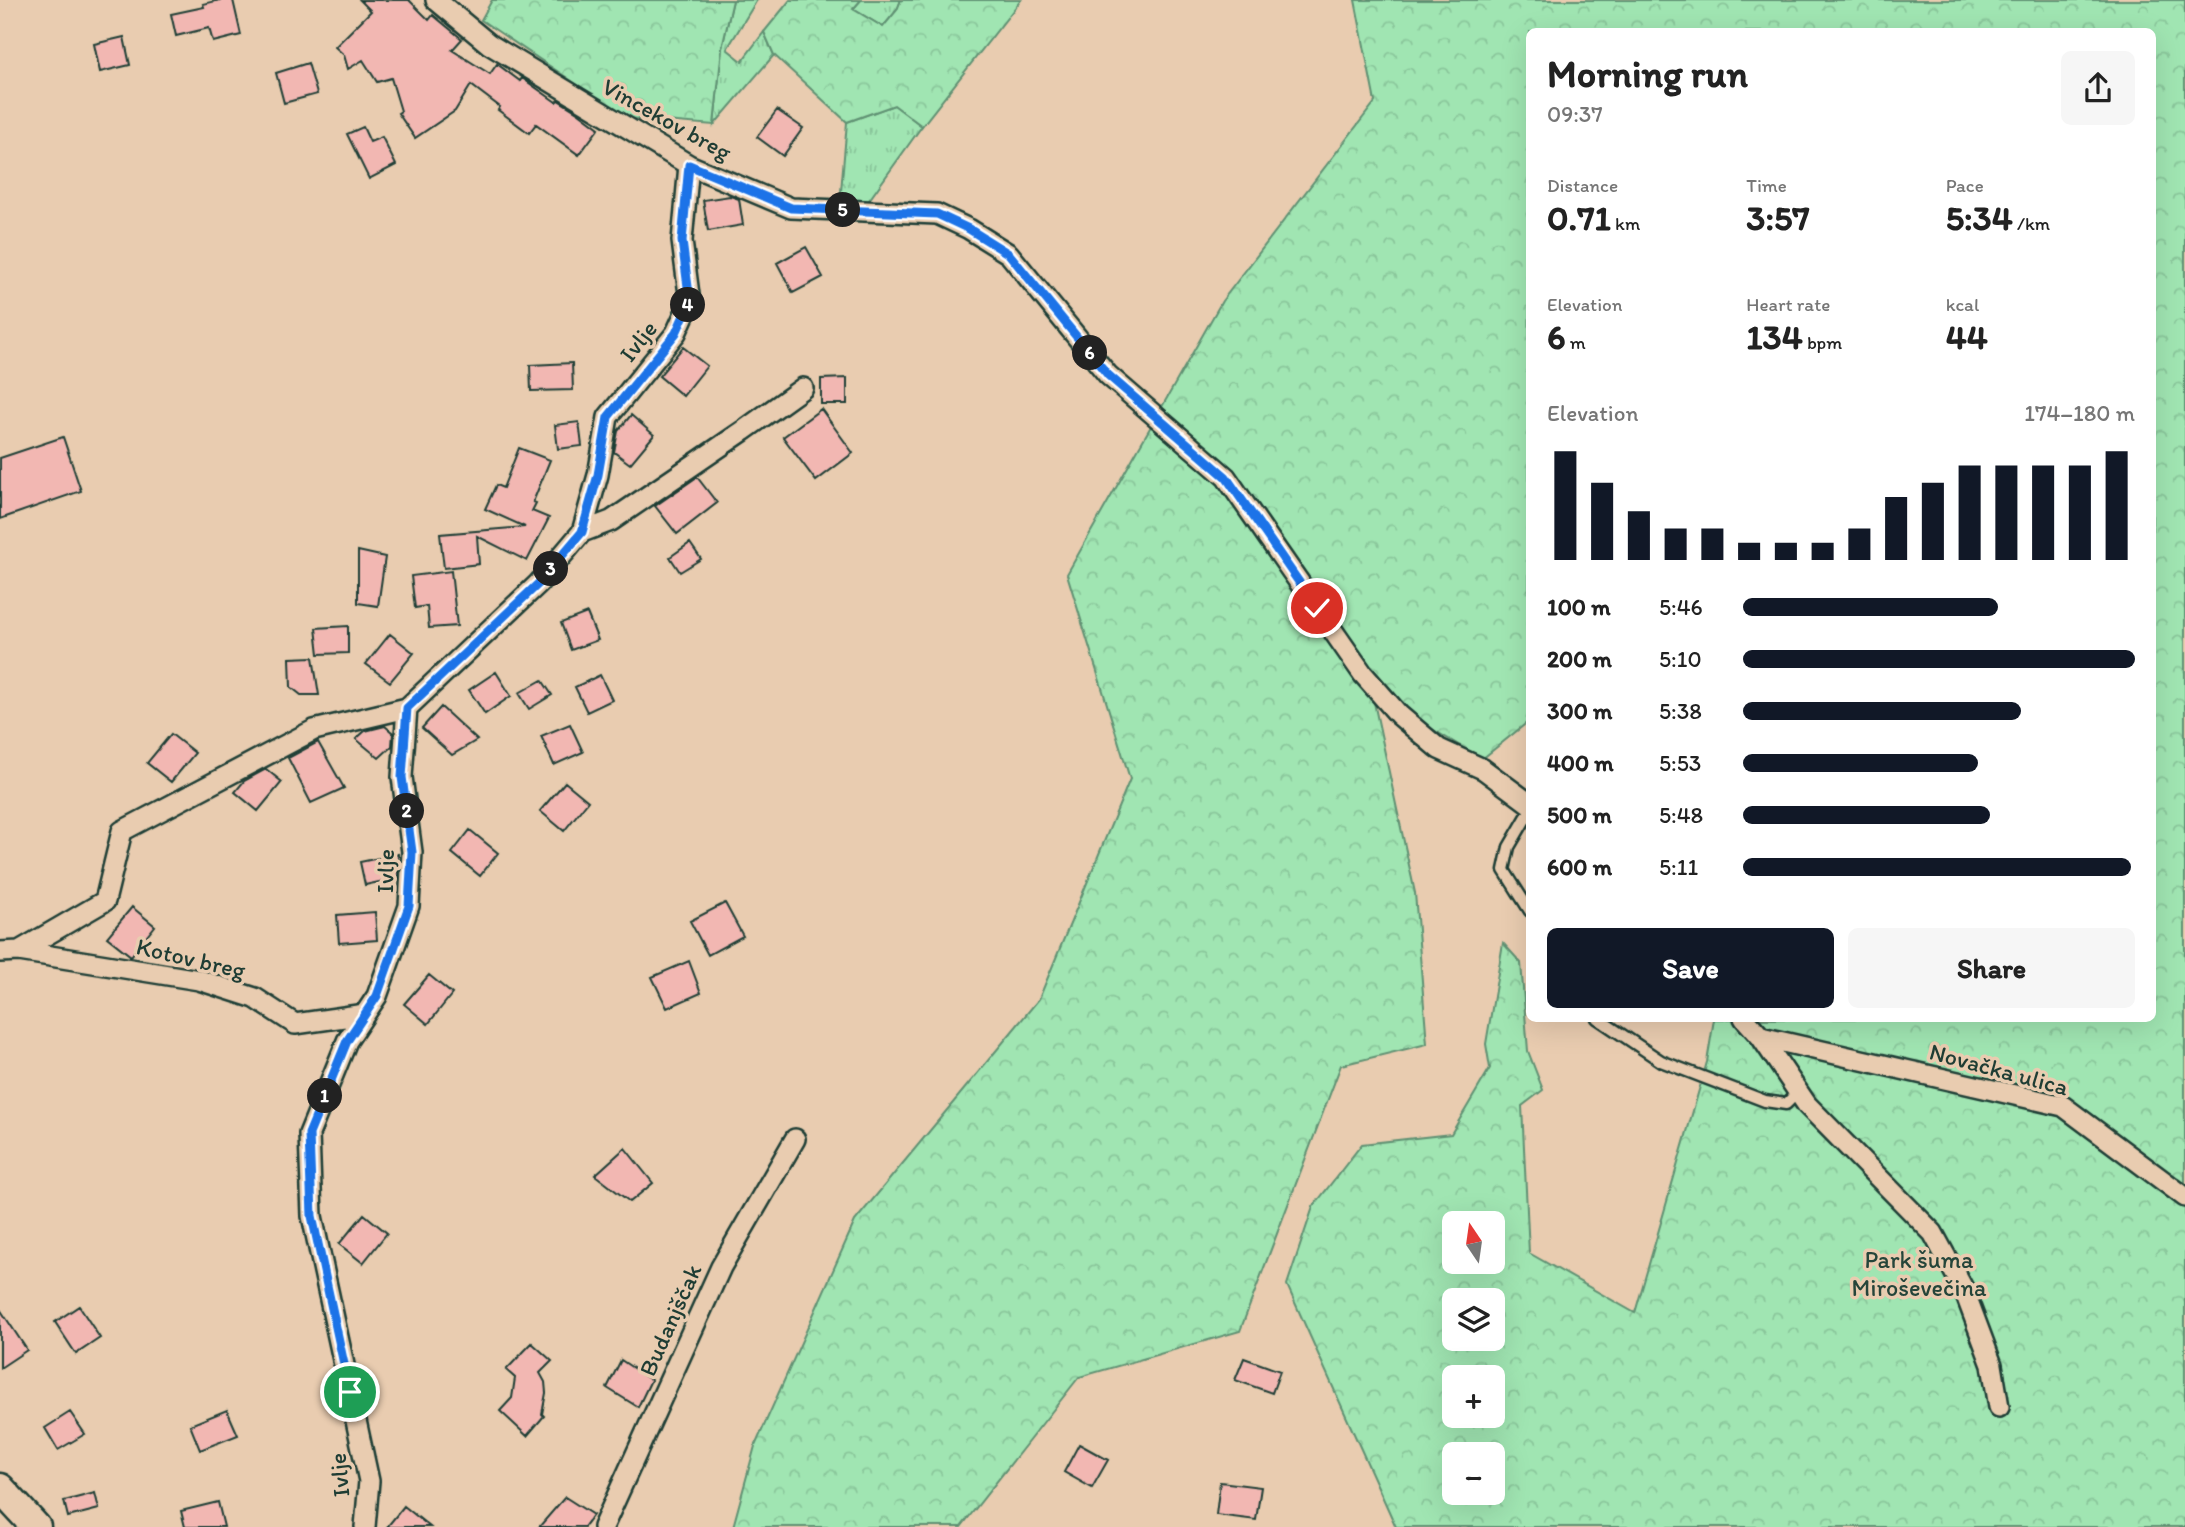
<!DOCTYPE html>
<meta charset="utf-8">
<style>
:root{--surface:#fff;--page:#f6f6f6;--text:#222;--muted:#767676;--accent:#111827}
body{margin:0;font-family:Itim,sans-serif;background:var(--page);color:var(--text);height:100vh;display:flex;flex-direction:column;font-size:26px;white-space:nowrap}
*{box-sizing:border-box;margin:0}
p{font-size:23px;color:var(--muted)}
.icon{flex:none;width:38px;height:38px;fill:none;stroke:currentColor;stroke-width:2;stroke-linecap:round;stroke-linejoin:round}
.map{position:relative;flex:1;overflow:hidden}
.side{position:absolute;left:1526px;top:28px;width:630px;height:994px;display:flex;flex-direction:column;background:var(--surface);border-radius:10px;box-shadow:0 7px 28px #0002}
.side>*{flex:none}
.needle{width:46px;rotate:347deg}
.tools{position:absolute;left:1442px;top:1211px;display:grid;gap:14px}
.tools a{display:grid;place-items:center;width:63px;height:63px;border-radius:10px;background:var(--surface);box-shadow:0 7px 28px #0002;font-size:35px}
.pin{position:absolute;display:grid;place-items:center;width:60px;height:60px;color:#fff;margin:-30px;border:4px solid #fff;border-radius:50%;box-shadow:0 2px 7px #0007}
.km{position:absolute;width:35px;height:35px;margin:-18px;border-radius:50%;background:#222;color:#fff;font-size:19px;line-height:35px;text-align:center}
.round{display:grid;place-items:center;flex:none;width:74px;height:74px;border-radius:10px;background:var(--page)}
.overview{display:flex;align-items:center;justify-content:space-between;height:119px;padding:0 21px}
h1{font-size:38px;font-weight:800;line-height:52px}
.metrics{display:grid;grid-template-columns:repeat(3,1fr);gap:10px;height:119px;padding:7px 21px}
.metrics div{display:grid;align-content:center}
.metrics b{font-size:35px;font-weight:800}
.metrics small{font-size:19px;font-weight:400}
.metrics p{font-size:19px}
.chart{height:196px;padding:14px 21px}
.chart p{display:flex;justify-content:space-between}
.chart svg{width:100%;height:126px;margin-top:7px;stroke:var(--accent);stroke-width:6}
.button{display:flex;gap:14px;margin-top:auto;padding:14px 21px}
.button a{flex:1;height:80px;border-radius:10px;background:var(--accent);color:#fff;font-size:28px;font-weight:800;line-height:80px;text-align:center}
.button a+a{background:var(--page);color:var(--text)}
ul{padding:0 21px;list-style:none;font-size:23px}
li{display:grid;grid-template-columns:112px 84px 1fr;align-items:center;height:52px}
li i{height:18px;border-radius:9px;background:var(--accent)}
.map>svg:first-child{display:block}
</style>
<div class="map">
<svg width="2185" height="1527" viewBox="0 0 2185 1527">
<defs>
<pattern id="grass-tufts" width="24" height="20" patternUnits="userSpaceOnUse" patternTransform="scale(1.75)"><rect width="24" height="20" fill="#a0e5b2"/><path d="M3 7l-1-3M5 7V3M7 7l1-3M15 17l-1-3M17 17v-4M19 17l1-3" fill="none" stroke="#89c59a"/></pattern>
<pattern id="forest-crowns" width="20" height="18" patternUnits="userSpaceOnUse" patternTransform="scale(1.75)"><rect width="20" height="18" fill="#a0e5b2"/><path d="M2 6a3 3 0 1 1 6 0M12 15a3 3 0 1 1 6 0" fill="none" stroke="#89c59a"/></pattern>
</defs>
<rect width="100%" height="100%" fill="#e9ccb0"/>
<filter id="ink" filterUnits="userSpaceOnUse"><feTurbulence type="fractalNoise" baseFrequency=".0143" numOctaves="2"/><feDisplacementMap in="SourceGraphic" scale="14" xChannelSelector="R" yChannelSelector="G"/><feConvolveMatrix kernelMatrix="1 2 1 2 8 2 1 2 1" color-interpolation-filters="sRGB"/></filter>
<g filter="url(#ink)">
<path fill="url(#grass-tufts)" stroke="#609173" stroke-width="2" d="M733,0H757L727,49L742,61L764,32L774,55L714,125L722,48Z
M861,0H901L897,10L883,27L853,9Z
M894,105L922,126L867,203H840L847,122Z"/>
<path fill="url(#forest-crowns)" stroke="#609173" stroke-width="2" fill-rule="evenodd" d="M492,0H733L722,48L714,125L627,118L481,20Z
M790,0H861L853,9L883,27L897,10L901,0H1021L922,126L894,105L847,122L774,55L764,32Z
M1355,0H2185V1527H1396L1287,1285L1313,1207L1362,1144L1451,1134L1490,1068L1486,1044L1503,943L1521,963L1528,1051L1543,1090L1522,1106L1529,1253L1635,1313L1707,1062L1714,1019L2152,1018V32H1530L1529,721L1482,759L1372,693L1415,893L1427,1044L1341,1065L1240,1331L1079,1377L961,1527H733L755,1446L855,1221L1039,999L1130,779L1067,574L1222,301L1375,102ZM1454,1223H1493V1262H1454ZM1454,1300H1493V1339H1454ZM1454,1377H1493V1416H1454ZM1454,1454H1493V1493H1454Z"/>
<path fill="#f2b7b2" stroke="#1f3d34" stroke-width="2" d="M220,0H233L241,35L213,42L209,28L176,36L171,14L204,7L203,4Z
M360,0H409L429,20L433,15L462,39L452,50L490,74L497,64L520,81L522,78L556,102L558,100L579,113L599,128L579,155L536,124L529,133L498,110L500,107L471,85L455,111L415,138L398,113L401,111L391,78L377,82L363,60L348,69L344,55L335,47L371,11Z
M124,37L130,65L100,72L94,44Z
M308,63L317,94L284,103L276,73Z
M777,110L803,128L783,156L757,137Z
M363,127L370,142L382,137L396,165L369,179L347,134Z
M730,196L739,199L743,225L708,231L703,200Z
M806,247L823,277L793,293L777,263Z
M683,347L707,366L683,396L659,376Z
M572,363L573,390L531,391L530,365Z
M847,378V404H821V379Z
M821,409L853,453L816,481L783,437Z
M631,415L654,435L630,464L614,452L618,431Z
M579,422L582,446L558,449L555,425Z
M63,437L81,491L0,519V458Z
M519,448L550,460L533,502L536,503L532,511L549,518L527,561L477,536L479,564L444,568L440,534L525,527L485,509L496,485L503,488Z
M697,477L717,503L677,534L655,506Z
M690,543L701,559L680,572L670,557Z
M358,551L385,557L378,606L358,603Z
M451,571L457,626L429,628L427,606L415,608L411,576Z
M587,613L598,640L571,650L561,623Z
M348,626V653L319,654L316,628Z
M390,634L414,653L390,682L366,664Z
M313,657L319,695H301L291,687L290,658Z
M496,672L511,696L485,714L469,690Z
M600,675L612,700L587,712L575,687Z
M542,680L552,695L529,709L519,693Z
M441,707L477,740L452,755L422,728Z
M570,724L583,752L554,765L541,736Z
M385,726L393,733L392,746L379,758L356,739L365,731Z
M171,734L195,753L171,782L147,763Z
M318,742L344,788L311,803L288,758Z
M266,769L282,782L258,811L235,792L244,781Z
M565,782L588,801L564,831L540,811Z
M470,830L498,853L480,876L452,853Z
M398,854V878L365,885L360,862Z
M725,903L743,936L708,955L690,921Z
M132,907L155,926L131,956L107,937Z
M375,912L377,940L339,943L337,915Z
M689,961L701,993L667,1008L652,977Z
M429,975L452,994L428,1024L404,1004Z
M625,1148L653,1183L630,1202L595,1175Z
M364,1214L387,1233L363,1263L339,1244Z
M79,1306L100,1338L76,1354L55,1322Z
M0,1309L27,1350L0,1368Z
M532,1343L552,1361L540,1373L545,1382L546,1393L542,1414L544,1416L527,1436L500,1411L512,1398L515,1378L506,1370Z
M1244,1358L1280,1371L1272,1393L1235,1380Z
M621,1360L651,1380L638,1407L607,1388Z
M227,1410L238,1435L200,1450L190,1425Z
M70,1412L85,1434L58,1450L45,1428Z
M1079,1444L1108,1460L1092,1488L1064,1472Z
M1220,1482L1261,1487L1256,1520L1216,1515Z
M95,1493L99,1509L68,1517L64,1501Z
M565,1497L593,1515L584,1527H539Z
M218,1502L224,1527H185L181,1511Z
M404,1506L430,1527H387Z"/>
<g fill="none" stroke-linecap="round" stroke-linejoin="round">
<defs>
<path id="lane" d="M1530,811L1509,847L1504,870L1530,911
M1597,1018L1661,1061L1765,1101L1786,1104L1798,1092"/>
<path id="street" d="M436,0L489,44L689,165L791,208L937,214L969,229L1009,254L1108,375L1226,477L1363,674L1399,715L1439,749L1483,769L1530,804
M582,532L611,521L743,431L803,388
M19,951L105,901L122,831L314,730L407,708
M0,952L19,951L199,980L255,998L295,1024L365,1014
M1744,1018L1761,1037L1807,1105L1933,1233L1964,1290L1992,1365L1999,1407
M1761,1037L2063,1106L2185,1197
M365,1527L369,1481L312,1216L309,1134L347,1041L377,996L409,906L412,852L402,777L407,708L538,584L582,532L598,475L608,417L676,333L690,302L682,241L689,165
M603,1527L721,1267L795,1139"/>
<path id="secondary" d="M0,1488L36,1527"/>
</defs>
<use href="#lane" stroke="#1f3d34" stroke-width="15"/>
<use href="#street" stroke="#1f3d34" stroke-width="24"/>
<use href="#secondary" stroke="#1f3d34" stroke-width="33"/>
<use href="#lane" stroke="#e9ccb0" stroke-width="10"/>
<use href="#street" stroke="#e9ccb0" stroke-width="19"/>
<use href="#secondary" stroke="#e9ccb0" stroke-width="28"/>
</g>
</g>
<g fill="none" stroke-linecap="round" stroke-linejoin="round" filter="url(#ink)">
<defs>
<path id="route" d="M350,1392L312,1216L309,1134L347,1041L377,996L409,906L412,852L402,777L407,708L538,584L582,532L598,475L608,417L676,333L690,302L682,241L689,165L791,208L937,214L969,229L1009,254L1108,375L1226,477L1317,608"/>
</defs>
<use href="#route" stroke="#fff" stroke-width="14"/>
<use href="#route" stroke="#1a73e8" stroke-width="9"/>
</g>
<g text-anchor="middle" dominant-baseline="central" stroke-width="7" stroke-linejoin="round" paint-order="stroke">
<g font-size="24" fill="#1f3d34" stroke="#e9ccb0">
<text transform="translate(667 119) rotate(29)">Vincekov breg</text>
<text transform="translate(638 341) rotate(-52)">Ivlje</text>
<text transform="translate(385 871) rotate(-89)">Ivlje</text>
<text transform="translate(191 958) rotate(13)">Kotov breg</text>
<text transform="translate(1999 1069) rotate(15)">Novačka ulica</text>
<text transform="translate(670 1320) rotate(-66)">Budanjščak</text>
<text transform="translate(339 1475) rotate(-95)">Ivlje</text>
</g>
<g font-size="24" fill="#25453a" stroke="#e9ccb0">
<text x="1919" y="1259">Park šuma<tspan x="1919" dy="28">Miroševečina</tspan></text>
</g>
</g>
</svg>
<div class="tools">
<a><svg class="needle" viewBox="-14 -14 28 28"><path d="M0-13l5 13h-10z" fill="#e53935"/><path d="M0 13l5-13h-10z" fill="#767676"/></svg></a>
<a><svg class="icon" aria-label="layers" viewBox="0 0 24 24"><path d="M12 4l9 5-9 5-9-5zM3 14l9 5 9-5"/></svg></a>
<a>+</a>
<a>−</a>
</div>
<div class="pin" style="left:350px;top:1392px;background:#1e9e55"><svg class="icon" aria-label="arrive" viewBox="0 0 24 24"><path d="M6 21V4h12l-3 4 3 4H6"/></svg></div>
<div class="pin" style="left:1317px;top:608px;background:#d93025"><svg class="icon" aria-label="check" viewBox="0 0 24 24"><path d="M5 12l5 5 9-10"/></svg></div>
<b class="km" style="left:325px;top:1096px">1</b>
<b class="km" style="left:407px;top:811px">2</b>
<b class="km" style="left:551px;top:569px">3</b>
<b class="km" style="left:688px;top:305px">4</b>
<b class="km" style="left:843px;top:210px">5</b>
<b class="km" style="left:1090px;top:353px">6</b>
<section class="side">
<div class="overview"><div><h1>Morning run</h1><p>09:37</p></div><a class="round"><svg class="icon" aria-label="share" viewBox="0 0 24 24"><path d="M12 15V3M7 8l5-5 5 5M5 13v7h14v-7"/></svg></a></div>
<div class="metrics">
<div><p>Distance</p><b>0.71<small> km</small></b></div>
<div><p>Time</p><b>3:57</b></div>
<div><p>Pace</p><b>5:34<small> /km</small></b></div>
</div>
<div class="metrics">
<div><p>Elevation</p><b>6<small> m</small></b></div>
<div><p>Heart rate</p><b>134<small> bpm</small></b></div>
<div><p>kcal</p><b>44</b></div>
</div>
<div class="chart"><p><span>Elevation</span>174–180 m</p>
<svg viewBox="0 0 160 44" preserveAspectRatio="none"><path d="M5 44V6M15 44V17M25 44V27M35 44V33M45 44V33M55 44V38M65 44V38M75 44V38M85 44V33M95 44V22M105 44V17M115 44V11M125 44V11M135 44V11M145 44V11M155 44V6"/></svg>
</div>
<ul>
<li><b>100 m</b>5:46<i style="width:65%"></i></li>
<li><b>200 m</b>5:10<i style="width:100%"></i></li>
<li><b>300 m</b>5:38<i style="width:71%"></i></li>
<li><b>400 m</b>5:53<i style="width:60%"></i></li>
<li><b>500 m</b>5:48<i style="width:63%"></i></li>
<li><b>600 m</b>5:11<i style="width:99%"></i></li>
</ul>
<div class="button"><a>Save</a><a>Share</a></div>
</section>
</div>
